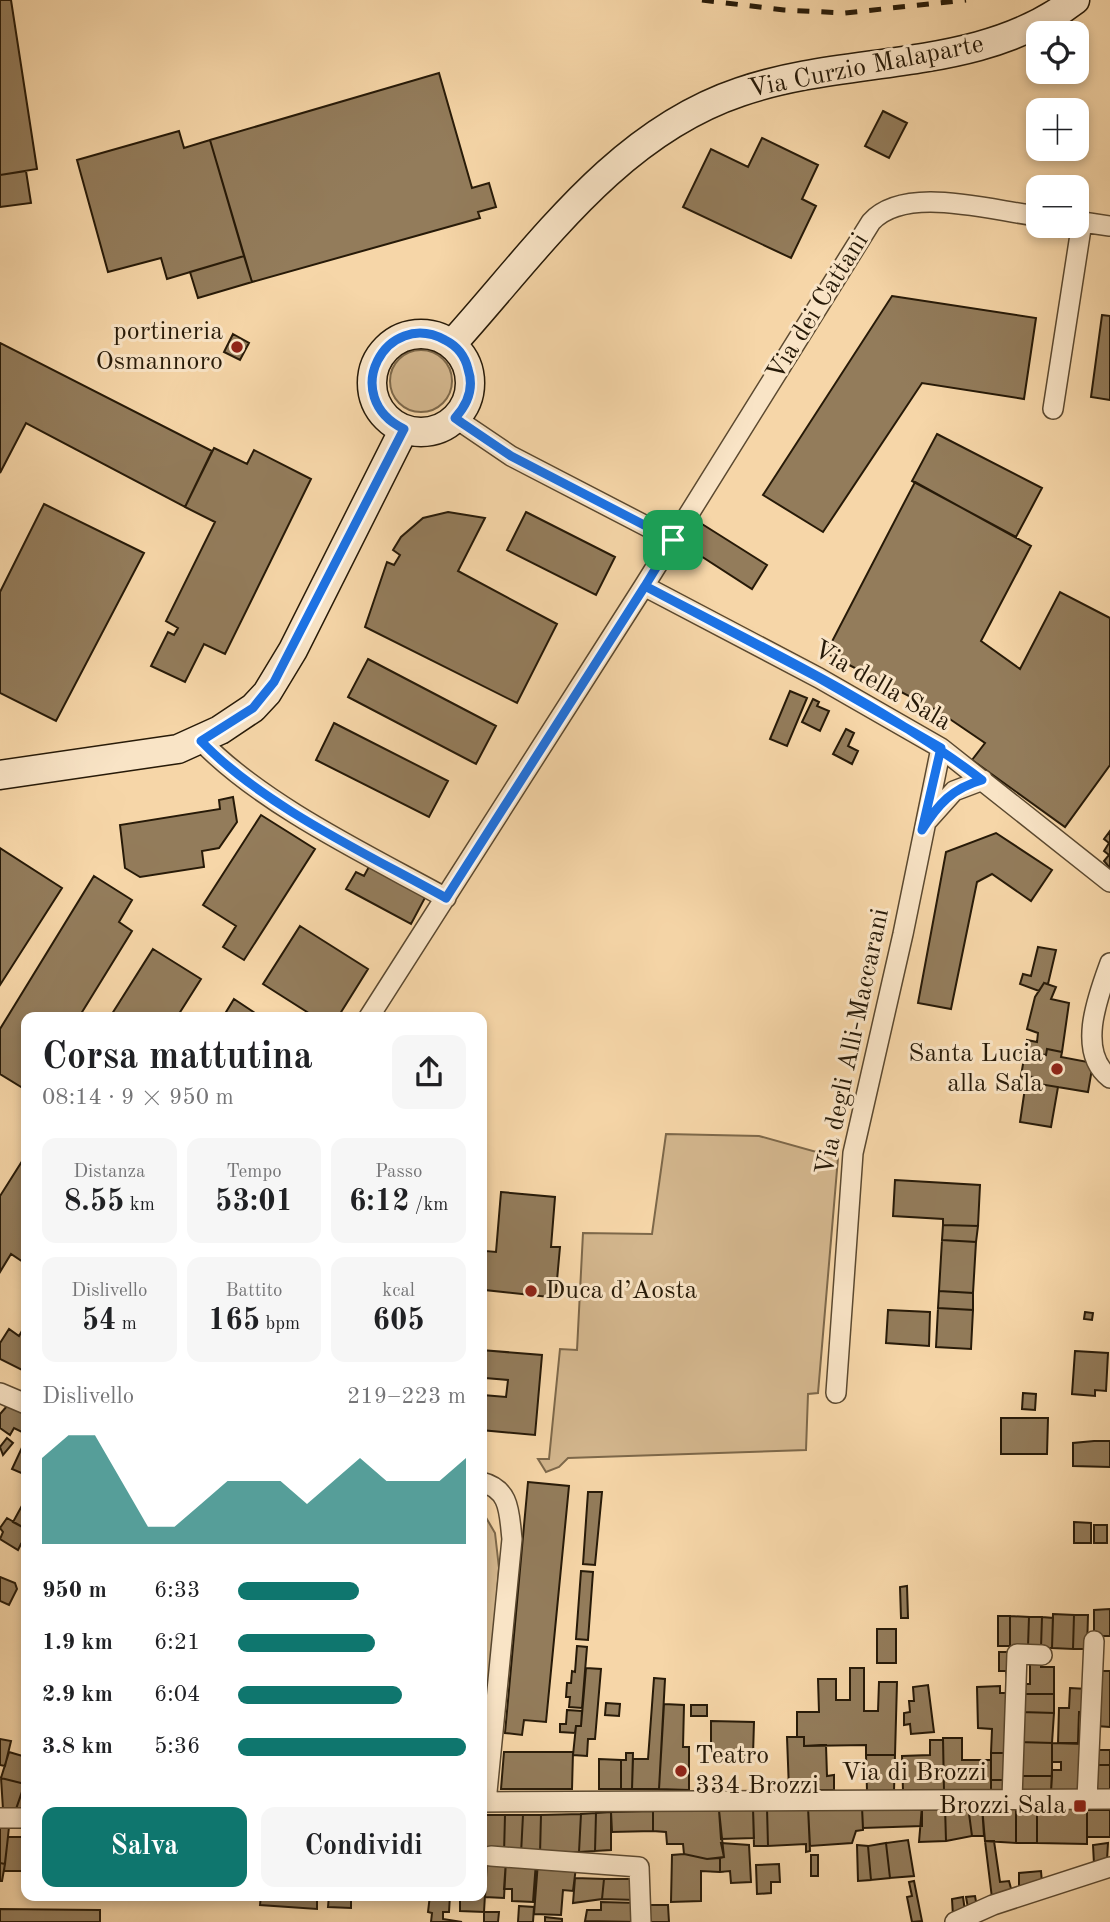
<!DOCTYPE html>
<html lang="it">
<meta charset="utf-8">
<style>
:root{--surface:#fff;--page:#f6f6f6;--text:#202124;--muted:#757577;--accent:#0f766e}
body{margin:0;font-family:"Old Standard TT",serif;background:var(--page);color:var(--text);height:100vh;display:flex;flex-direction:column;font-size:26px;white-space:nowrap}
*{box-sizing:border-box;margin:0}
p{font-size:23px;color:var(--muted)}
.icon{flex:none;width:38px;height:38px;fill:none;stroke:currentColor;stroke-width:2;stroke-linecap:round;stroke-linejoin:round}
.map{position:relative;flex:1;overflow:hidden}
.sheet{position:absolute;left:21px;top:1012px;width:466px;height:889px;display:flex;flex-direction:column;background:var(--surface);border-radius:14px;box-shadow:0 4px 10px #0003}
.sheet>*{flex:none}
.controls{position:absolute;left:1026px;top:21px;display:grid;gap:14px}
.controls a{display:grid;place-items:center;width:63px;height:63px;border-radius:14px;background:var(--surface);box-shadow:0 4px 10px #0003;font-size:35px}
.pin{position:absolute;display:grid;place-items:center;width:60px;height:60px;color:#fff;margin:-30px;border-radius:14px;box-shadow:0 4px 10px #0006}
.round{display:grid;place-items:center;flex:none;width:74px;height:74px;border-radius:14px;background:var(--page)}
.summary{display:flex;align-items:center;justify-content:space-between;height:119px;padding:0 21px}
h1{font-size:38px;font-weight:700;line-height:52px}
.stats{display:grid;grid-template-columns:repeat(3,1fr);gap:10px;height:119px;padding:7px 21px}
.stats div{display:grid;align-content:center;border-radius:14px;background:var(--page);text-align:center}
.stats b{font-size:30px;font-weight:700}
.stats small{font-size:19px;font-weight:400}
.stats p{font-size:19px}
.chart{height:196px;padding:14px 21px}
.chart p{display:flex;justify-content:space-between}
.chart svg{width:100%;height:126px;margin-top:7px;fill:var(--accent);opacity:.7}
.cta{display:flex;gap:14px;margin-top:auto;padding:14px 21px}
.cta a{flex:1;height:80px;border-radius:14px;background:var(--accent);color:#fff;font-size:28px;font-weight:700;line-height:80px;text-align:center}
.cta a+a{background:var(--page);color:var(--text)}
ul{padding:0 21px;list-style:none;font-size:23px}
li{display:grid;grid-template-columns:112px 84px 1fr;align-items:center;height:52px}
li i{height:18px;border-radius:9px;background:var(--accent)}
.map>svg:first-child{display:block}
</style>
<div class="map">
<svg width="1110" height="1922" viewBox="0 0 1110 1922">
<rect width="100%" height="100%" fill="#f6d6a8"/>
<filter id="stains"><feTurbulence type="fractalNoise" baseFrequency=".00286" numOctaves="4"/><feColorMatrix values="0 0 0 0 .2 0 0 0 0 .09 0 0 0 0 .02 0 0 0 .5 -.17"/></filter>
<radialGradient id="worn" r=".72"><stop offset=".6" stop-color="#630" stop-opacity="0"/><stop offset="1" stop-color="#630" stop-opacity=".3"/></radialGradient>
<path fill="#d3b68d" stroke="#7d684a" stroke-width="2" d="M390 381a31 31 0 1 1 62 0a31 31 0 1 1-62 0Z
M666,1134L759,1136L838,1158L818,1393L808,1394L806,1450L568,1458L559,1467L546,1472L538,1459H549L560,1349L577,1350L583,1233L652,1234Z
M481,1509L495,1533L499,1568L486,1741L481,1752Z"/>
<path fill="#937c5b" stroke="#271a08" stroke-width="2" fill-rule="evenodd" d="M0,0H11L37,169L0,175Z
M439,73L472,188L489,183L496,207L478,212L480,218L252,282L210,140Z
M883,111L907,123L889,158L865,146Z
M179,131L184,148L210,140L244,256L167,279L161,258L108,272L77,160Z
M762,138L818,165L802,199L816,206L791,258L683,207L711,149L748,167Z
M26,171L31,203L0,207V175Z
M244,256L252,282L198,298L190,272Z
M892,296L1036,318L1024,399L922,383L823,532L763,495Z
M1102,315L1110,316V400L1091,397Z
M233,334L249,343L240,360L224,352Z
M0,343L212,451L185,507L26,423L0,473Z
M937,434L1042,488L1016,537L912,481Z
M214,448L247,464L254,450L311,479L225,654L204,644L185,682L151,666L168,632L174,635L178,628L166,621L215,522L185,507Z
M915,482L1031,546L981,641L1020,669L1060,592L1110,618V765L1065,827L972,760L985,743L938,711L826,653Z
M44,504L144,553L56,721L0,693V592Z
M448,512L485,518L458,571L557,624L517,703L365,627L387,562L394,565L400,555L393,550L401,537L423,518Z
M526,512L615,557L596,595L507,550Z
M702,524L767,565L752,589L687,547Z
M368,659L496,726L476,764L348,697Z
M790,691L807,698L787,746L770,739Z
M813,699L819,702L817,706L829,711L820,731L802,722Z
M334,723L448,781L429,817L316,760Z
M846,729L854,733L848,746L858,751L852,764L833,754Z
M233,797L237,822L219,848L202,851L204,867L140,877L125,868L120,825L220,809L219,800Z
M261,815L315,849L244,960L223,947L236,926L203,905Z
M1110,831V868L1104,861L1109,855L1104,851L1109,843L1104,839Z
M996,833L1052,870L1031,901L992,874L977,882L951,1009L918,1003L946,852Z
M0,848L62,888L0,985Z
M371,863L427,894L411,924L346,889L356,872L364,876Z
M94,876L132,900L119,922L132,931L79,1017H26V1090L0,1074V1029Z
M300,926L368,969L338,1017H315L263,984Z
M1038,947L1056,950L1048,984L1044,983L1039,991L1020,984L1023,974L1031,976Z
M153,949L201,979L177,1017H110Z
M1044,983L1056,987L1051,999L1069,1003L1062,1052L1047,1049L1046,1055L1025,1052L1027,1040L1037,1042L1038,1033L1027,1029L1035,997Z
M234,999L261,1017H223Z
M1047,1049L1062,1052L1061,1057L1093,1063L1088,1092L1033,1083V1077L1021,1076L1025,1052L1046,1055Z
M1021,1076L1033,1077L1031,1089L1020,1087Z
M1033,1083L1058,1087L1051,1127L1020,1122L1025,1088L1031,1089Z
M26,1155V1264L11,1254L0,1272V1196Z
M895,1180L980,1185L978,1226L943,1225V1219L893,1216Z
M501,1192L555,1197L551,1247H560L556,1291L549,1297L485,1290L486,1251L496,1252Z
M943,1225L978,1226L976,1242L942,1240Z
M942,1240L976,1242L973,1293L939,1291Z
M939,1291L973,1293V1310L938,1308Z
M938,1308L973,1310L971,1349L936,1347Z
M888,1310L930,1312L929,1346L886,1343Z
M1085,1312L1093,1313L1092,1320L1084,1319Z
M26,1324V1372L0,1359V1343L9,1329L19,1336Z
M481,1350L542,1355L535,1435L481,1430ZM485,1378L508,1380L506,1397L483,1395Z
M1075,1351L1108,1353L1106,1391L1095,1390V1396L1072,1394Z
M1023,1393L1036,1394L1035,1410L1022,1409Z
M7,1406L26,1414V1434L14,1428L10,1435L0,1428V1414Z
M1001,1418H1048L1047,1454H1001Z
M7,1438L13,1443L3,1455L0,1447Z
M26,1439V1475L12,1469Z
M1094,1441H1110V1467L1073,1466V1443Z
M528,1482L569,1486L546,1722L524,1720L522,1735L505,1733Z
M588,1492H602L595,1565L583,1564Z
M24,1502L26,1504V1529L13,1522Z
M7,1518L26,1529V1547L21,1544L18,1550L0,1539L3,1532L0,1528Z
M1074,1522L1091,1523V1543H1074Z
M1094,1525H1107V1543H1094Z
M581,1571L593,1572L588,1640L576,1639Z
M0,1577L15,1583L17,1589L9,1605L0,1601Z
M907,1586L908,1618H901L900,1587Z
M1110,1609V1636H1094V1610Z
M1053,1614L1074,1615L1073,1649L1052,1648Z
M1074,1615H1088L1087,1649H1073Z
M998,1616H1010V1646H998Z
M1010,1616L1029,1617L1028,1647L1010,1646Z
M1029,1617H1042L1041,1648L1028,1647Z
M1042,1617L1053,1618L1052,1648H1041Z
M877,1629H896V1663H877Z
M577,1646L587,1647L582,1708L569,1707L570,1697H566L567,1683H571L572,1671L575,1672Z
M999,1652H1013L1007,1681L1006,1671H999Z
M1030,1661H1041V1667H1054V1694H1021V1684H1030Z
M586,1668L601,1669L595,1739H588L587,1756L573,1755L576,1726H581Z
M850,1668H864V1711H878L879,1682H897L895,1755H866V1745L804,1746V1737H797V1712H819L818,1679H836V1700H850Z
M1099,1671H1110V1727L1097,1726Z
M654,1678L665,1679L659,1789H632L633,1759H648Z
M928,1685L934,1732L911,1734L910,1724L904,1725V1713L910,1712L909,1701H914L913,1687Z
M1000,1686V1693H1009V1753H991L992,1729L978,1728L977,1687Z
M1070,1688L1087,1689V1712H1079L1078,1743H1058L1059,1708H1069Z
M1021,1694H1054V1713L1021,1712Z
M606,1703L620,1704L619,1716L605,1715Z
M664,1704L684,1705L683,1747H689V1790L659,1789Z
M691,1705H707V1716H691Z
M567,1710L582,1711L581,1726H576L575,1733L560,1732V1724H566Z
M1021,1712L1054,1713L1052,1743L1018,1742Z
M711,1721L754,1722L753,1755L711,1754Z
M787,1737H804V1746L826,1745L827,1776L834,1775V1790H789Z
M943,1738H962V1760H991V1791H944Z
M0,1739L11,1741L5,1766L0,1765Z
M930,1740H943L944,1791H903L902,1756L930,1755Z
M1018,1742L1052,1743V1776H1017Z
M1052,1743L1084,1744L1082,1793L1051,1792L1052,1770H1061V1762H1052Z
M1095,1750H1110V1765H1094Z
M9,1752L26,1757L25,1784L1,1778Z
M504,1752H573L572,1789H501Z
M626,1753H633L632,1789H621V1760H626Z
M991,1753H1009L1008,1780H991Z
M866,1755H895L894,1791H867Z
M599,1759L621,1760V1789H599Z
M1094,1765H1110V1791H1094Z
M1017,1776H1052L1051,1792L1017,1791Z
M1,1778L25,1784L16,1809H3Z
M26,1780V1809H16Z
M991,1780H1008V1791H991Z
M922,1806V1826L863,1828L862,1807Z
M922,1806H945L946,1841L919,1842Z
M945,1806H968L972,1836L946,1841Z
M968,1806H982L984,1836H972Z
M982,1806L1016,1807V1843L985,1841Z
M808,1807H862L863,1830L856,1831L852,1843L810,1846Z
M808,1807L810,1851L806,1852V1844L768,1846L767,1808Z
M1016,1807H1037V1843H1016Z
M1037,1807H1087V1844L1037,1843Z
M753,1808H767L768,1846H754Z
M753,1808L754,1838L721,1839L719,1810Z
M719,1810L724,1857L707,1859L684,1854L683,1844H667L666,1832L653,1831V1811Z
M1087,1810H1110V1837H1087Z
M653,1811V1831L612,1832L611,1812Z
M611,1812V1850L595,1851L596,1813Z
M596,1813L595,1851L579,1852L581,1814Z
M581,1814L579,1852L540,1854L541,1815Z
M481,1815H505L504,1854L481,1853Z
M505,1815H523L521,1854H504Z
M523,1815H541L540,1854H521Z
M0,1827H9L5,1864L0,1863Z
M8,1837H26V1871H4Z
M908,1840L914,1876L890,1878L886,1843Z
M985,1841H994L1000,1882L1009,1881L1012,1892L992,1898Z
M721,1843L749,1845L751,1882L731,1883L730,1871L720,1872V1858L724,1857Z
M886,1843L890,1878L871,1880L868,1846Z
M1108,1843L1107,1860L1094,1864L1093,1845Z
M857,1845L868,1846L871,1880L858,1881Z
M684,1854L707,1859L720,1858V1872L701,1871V1901L671,1902L672,1855Z
M811,1855H818V1876H811Z
M481,1859H487L484,1912L460,1911V1895H481Z
M487,1859L506,1860L504,1898L485,1897Z
M506,1860L536,1862L533,1902L512,1901V1889H504Z
M538,1862L576,1867L573,1891L563,1890L561,1915L534,1914Z
M0,1863L5,1864L2,1881H0Z
M779,1864L780,1882H771V1893L757,1894L756,1865Z
M1041,1871L1042,1883L1019,1890V1873Z
M575,1878L604,1879L602,1899L573,1903Z
M604,1879H637L636,1900L602,1899Z
M914,1881L922,1921L912,1922L907,1897L912,1896L909,1882Z
M261,1895H317V1909L260,1905Z
M329,1895H351V1908L328,1907Z
M430,1895H450L449,1912H443V1919L462,1922H431L432,1913L428,1912Z
M975,1896L977,1907L968,1908L966,1897Z
M963,1897L965,1911L953,1916L952,1899Z
M601,1902L638,1903L639,1922L585,1921L587,1910H601Z
M649,1905H668L669,1922H649Z
M519,1906L534,1907L533,1922H518Z
M0,1909L100,1910V1922H0Z
M484,1912H499L498,1922H484Z
M545,1917L562,1919V1922H545Z"/>
<g fill="none" stroke-linecap="round" stroke-linejoin="round">
<defs>
<path id="street" d="M1076,221L1110,226
M1053,409L1082,222
M455,418L511,456L673,540
M644,586L819,678L941,748L1110,882
M201,741C263,805 366,854 446,898
M928,820L954,791L983,780
M1110,963C1098,996 1076,1052 1110,1078
M369,1017L644,586L871,222C905,184 992,211 1038,216
M0,1393L26,1404
M836,1393L853,1153L903,934L941,748
M481,1482C511,1489 509,1514 512,1539L486,1802
M1012,1799L1017,1654L1042,1655
M1087,1799L1094,1641
M481,1802L1110,1799
M0,1818H26
M491,1856L639,1867L641,1922
M955,1922L993,1905L1110,1867"/>
<path id="secondary" d="M372 383a49 49 0 1 1 98 0a49 49 0 1 1-98 0Z
M452,344C537,250 615,134 740,92C849,54 980,74 1075,0
M0,775L178,749L220,730L253,708L267,693L293,650L404,429"/>
</defs>
<use href="#street" stroke="#5b4930" stroke-width="22"/>
<use href="#secondary" stroke="#271a08" stroke-width="31"/>
<use href="#street" stroke="#f9e4c6" stroke-width="19"/>
<use href="#secondary" stroke="#f9e4c6" stroke-width="28"/>
<path stroke="#271a08" stroke-width="5" stroke-dasharray="12 12" stroke-linecap="butt" d="M702,0L784,10L845,13L966,0"/>
</g>
<g fill="none" stroke-linecap="round" stroke-linejoin="round">
<defs>
<path id="route" d="M673,540L511,456L462,423L455,418C468,404 474,387 468,369C465,356 457,346 445,340C386,308 338,397 404,429L274,682L253,708L201,741C262,805 367,854 446,898L645,586L819,678L941,748L922,830C938,804 953,788 982,780C879,702 759,646 645,586L673,540"/>
</defs>
<use href="#route" stroke="#fff" stroke-width="14"/>
<use href="#route" stroke="#1a73e8" stroke-width="9"/>
</g>
<g fill="#8f2418" stroke="#f9e4c6" stroke-width="2.5">
<circle cx="237" cy="347" r="7"/>
<circle cx="1057" cy="1069" r="7"/>
<circle cx="531" cy="1291" r="7"/>
<circle cx="681" cy="1771" r="7"/>
<rect x="1073" y="1799" width="14" height="14" rx="3.5"/>
</g>
<g text-anchor="middle" dominant-baseline="central" stroke-width="6" stroke-linejoin="round" paint-order="stroke">
<g font-size="26" fill="#271a08" stroke="#f9e4c6">
<text transform="translate(866 67) rotate(-11)">Via Curzio Malaparte</text>
<text transform="translate(818 307) rotate(-58)">Via dei Cattani</text>
<text transform="translate(882 686) rotate(30)">Via della Sala</text>
<text transform="translate(853 1042) rotate(-78)">Via degli Alli-Maccarani</text>
<text x="914" y="1773">Via di Brozzi</text>
</g>
<g font-size="26" fill="#271a08" stroke="#f9e4c6" text-anchor="end">
<text x="223" y="332">portineria<tspan x="223" dy="30">Osmannoro</tspan></text>
<text x="1043" y="1054">Santa Lucia<tspan x="1043" dy="30">alla Sala</tspan></text>
<text x="545" y="1291" text-anchor="start">Duca d’Aosta</text>
<text x="695" y="1756" text-anchor="start">Teatro<tspan x="695" dy="30">334 Brozzi</tspan></text>
<text x="1066" y="1806">Brozzi Sala</text>
</g>
</g>
<rect width="100%" height="100%" filter="url(#stains)"/>
<rect width="100%" height="100%" fill="url(#worn)"/>
</svg>
<div class="controls">
<a><svg class="icon" aria-label="locate" viewBox="0 0 24 24"><circle cx="12" cy="12" r="6"/><path d="M12 2v4M12 18v4M2 12h4M18 12h4"/></svg></a>
<a>+</a>
<a>−</a>
</div>
<div class="pin" style="left:673px;top:540px;background:#1e9e55"><svg class="icon" aria-label="arrive" viewBox="0 0 24 24"><path d="M6 21V4h12l-3 4 3 4H6"/></svg></div>
<section class="sheet">
<div class="summary"><div><h1>Corsa mattutina</h1><p>08:14 · 9 × 950 m</p></div><a class="round"><svg class="icon" aria-label="share" viewBox="0 0 24 24"><path d="M12 15V3M7 8l5-5 5 5M5 13v7h14v-7"/></svg></a></div>
<div class="stats">
<div><p>Distanza</p><b>8.55<small> km</small></b></div>
<div><p>Tempo</p><b>53:01</b></div>
<div><p>Passo</p><b>6:12<small> /km</small></b></div>
</div>
<div class="stats">
<div><p>Dislivello</p><b>54<small> m</small></b></div>
<div><p>Battito</p><b>165<small> bpm</small></b></div>
<div><p>kcal</p><b>605</b></div>
</div>
<div class="chart"><p><span>Dislivello</span>219–223 m</p>
<svg viewBox="0 0 160 44" preserveAspectRatio="none"><path d="M0 44V14L10 6L20 6L30 22L40 38L50 38L60 30L70 22L80 22L90 22L100 30L110 22L120 14L130 22L140 22L150 22L160 14V44z"/></svg>
</div>
<ul>
<li><b>950 m</b>6:33<i style="width:53%"></i></li>
<li><b>1.9 km</b>6:21<i style="width:60%"></i></li>
<li><b>2.9 km</b>6:04<i style="width:72%"></i></li>
<li><b>3.8 km</b>5:36<i style="width:100%"></i></li>
</ul>
<div class="cta"><a>Salva</a><a>Condividi</a></div>
</section>
</div>
